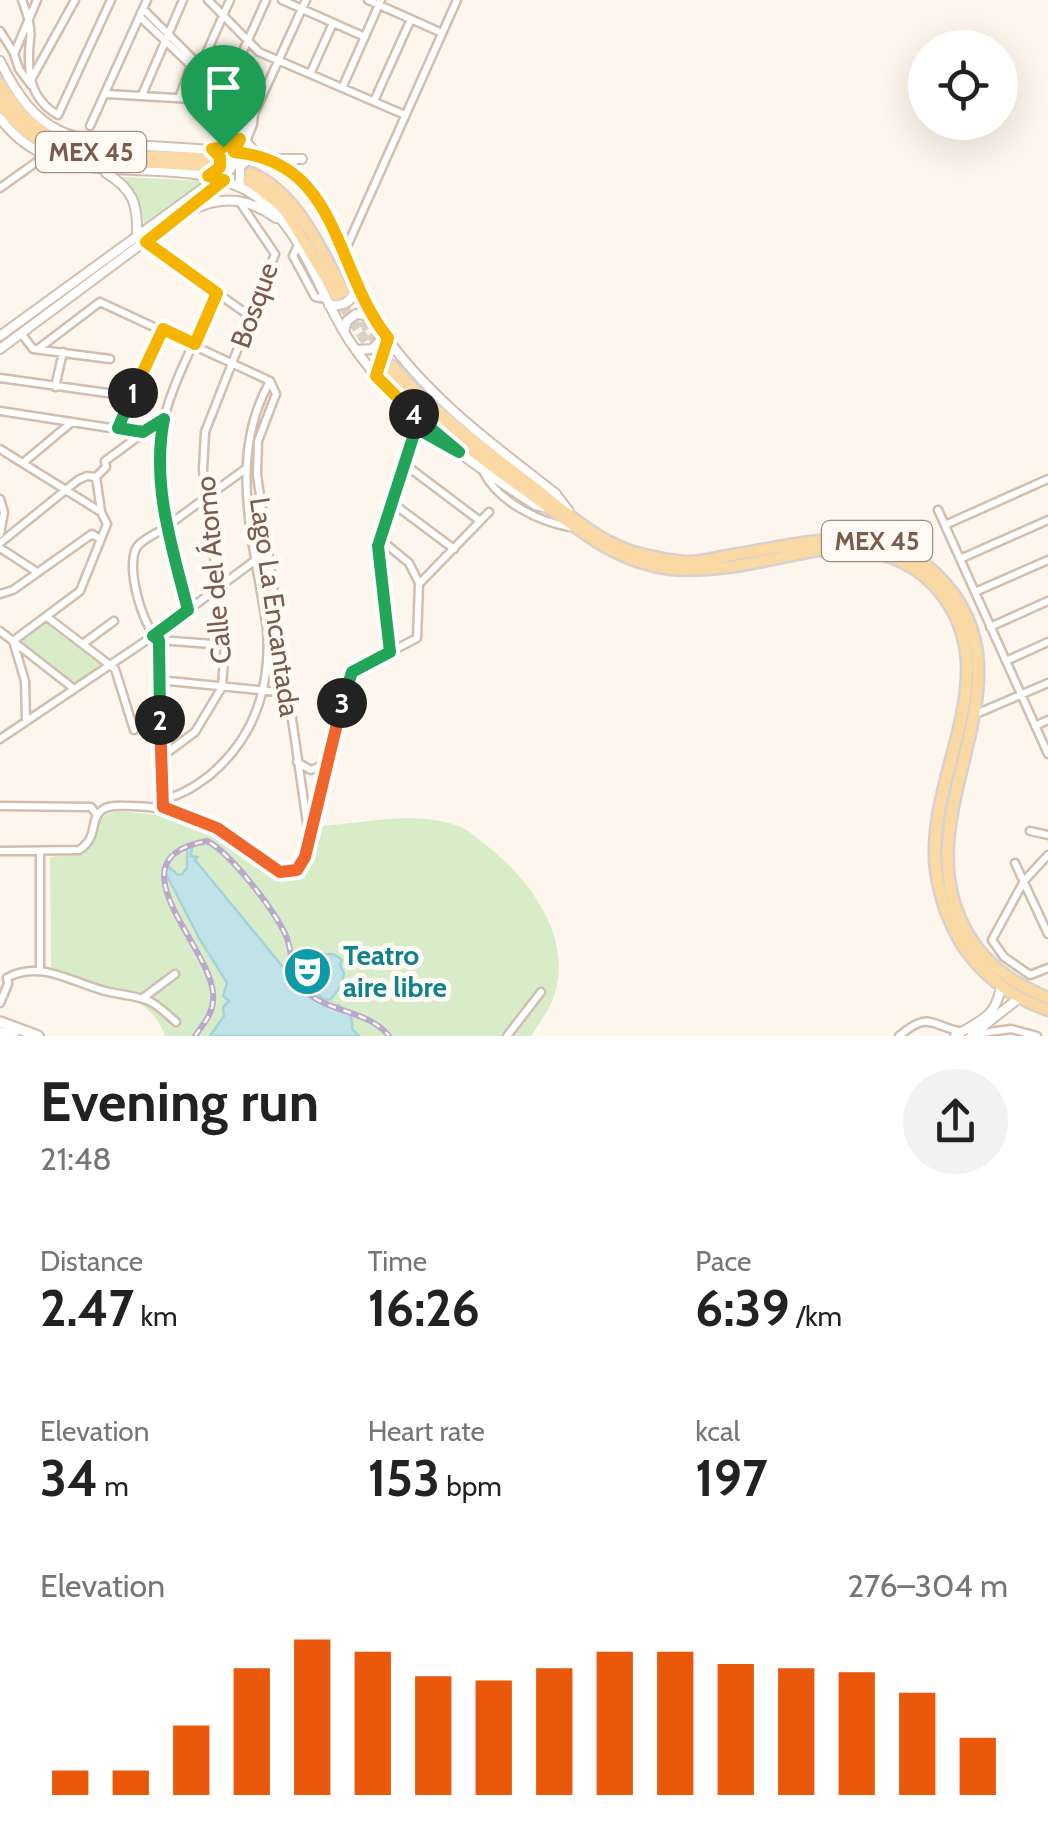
<!DOCTYPE html>
<meta charset="utf-8">
<style>
:root{--surface:#fff;--page:#f2f2f2;--text:#222;--muted:#767676;--accent:#ea580c}
body{margin:0;font-family:Cabin,sans-serif;background:var(--page);color:var(--text);height:100vh;display:flex;flex-direction:column;font-size:38px;white-space:nowrap}
*{box-sizing:border-box;margin:0}
p{font-size:32px;color:var(--muted)}
.icon{flex:none;width:55px;height:55px;fill:none;stroke:currentColor;stroke-width:2;stroke-linecap:round;stroke-linejoin:round}
.map{position:relative;height:1036px;overflow:hidden}
.panel{display:flex;flex-direction:column;background:var(--surface);flex:1}
.panel>*{flex:none}
.controls{position:absolute;left:908px;top:30px;display:grid;gap:20px}
.controls a{display:grid;place-items:center;width:110px;height:110px;border-radius:50%;background:var(--surface);box-shadow:0 10px 40px #0002;font-size:50px}
.pin{position:absolute;display:grid;place-items:center;width:85px;height:85px;color:#fff;margin:-102px -42px;border-radius:50% 50% 50% 0;rotate:-45deg;box-shadow:0 0 10px #0007}
.pin .icon{rotate:45deg}
.km{position:absolute;width:50px;height:50px;margin:-25px;border-radius:50%;background:#222;color:#fff;font-size:28px;line-height:50px;text-align:center}
.round{display:grid;place-items:center;flex:none;width:105px;height:105px;border-radius:52px;background:var(--page)}
.head{display:flex;align-items:center;justify-content:space-between;height:170px;padding:0 40px}
h1{font-size:55px;font-weight:800;line-height:75px}
.metrics{display:grid;grid-template-columns:repeat(3,1fr);gap:15px;height:170px;padding:10px 40px}
.metrics div{display:grid;align-content:center}
.metrics b{font-size:50px;font-weight:800}
.metrics small{font-size:28px;font-weight:400}
.metrics p{font-size:28px}
.chart{height:280px;padding:20px 40px}
.chart p{display:flex;justify-content:space-between}
.chart svg{width:100%;height:180px;margin-top:10px;stroke:var(--accent);stroke-width:6}
.map>svg:first-child{display:block}
</style>
<div class="map">
<svg width="1048" height="1036" viewBox="0 0 1048 1036">
<rect width="100%" height="100%" fill="#fdf6ec"/>
<path fill="#d8ecc9" d="M123,177L204,181L145,226L136,195Z
M43,620L103,664L73,685L13,640Z
M111,811C192,815 211,829 276,874C310,881 307,851 317,826C366,824 413,809 461,827C470,831 478,839 486,845C528,878 570,932 556,989C552,1006 541,1021 531,1036H165C152,993 89,981 51,968L50,857C119,853 79,832 111,811Z"/>
<path fill="#bfe3e8" stroke="#a5d3da" stroke-width="2.5" d="M192,846L191,856L197,857L195,860L306,995L331,1007L338,1005C348,1011 354,1017 352,1029L359,1036H210L224,1016L223,1007L229,1001L223,996L227,983L199,938L163,868L165,864L178,875L182,874L187,868V849Z
M319,954H333L342,960L340,965L344,973L341,986L331,999L325,1000L306,987L316,971L315,958Z"/>
<g fill="none" stroke-linecap="round" stroke-linejoin="round">
<path stroke="#dcd0c4" stroke-width="10" stroke-dasharray="10 5" stroke-linecap="butt" d="M336,295L384,370
M346,296L392,366"/>
<defs>
<path id="minor" d="M22,0C26,12 32,26 30,39C27,69 28,98 58,115L111,0
M208,0L259,52L405,115
M282,0L365,37
M368,0L442,33
M143,9L253,119
M140,17L252,123
M0,31L14,53
M201,65L230,0
M311,72L333,23
M32,78L75,0
M31,85L19,69L14,54L37,0
M343,86L381,0
M226,89L266,0
M107,94L226,101
M142,95L183,0
M179,98L191,66
M374,101L411,19
M90,126L147,0
M234,152L250,117
M242,152L253,124L254,114L306,0
M0,188L45,156
M137,236L251,317
M298,245L293,256L315,297L326,299
M344,253L457,0
M21,333L33,349L110,359
M38,349L100,302L270,381
M0,378L107,393
M270,381L276,394L258,441L257,475L308,830
M55,387L63,352
M403,404C409,428 427,437 449,447
M0,411L143,433L163,419
M118,428L163,329
M0,449L101,512L107,524L80,591L13,641L25,681L26,721
M24,462L72,422
M403,463L480,521
M483,471C497,501 539,522 570,527
M96,477L101,511
M0,499L4,512L0,534
M391,502L454,549
M938,510L1048,754
M945,525L1048,479
M167,526L244,470
M158,532C151,536 141,541 137,547C125,565 142,627 159,640L163,801
M380,539L409,563L419,583
M0,543L78,480L87,476L96,477L106,467L105,461L143,433
M0,548L37,572
M960,559L1048,520
M975,592L1048,560
M0,594L13,590L92,534L100,539
M189,609C175,558 152,497 159,443C166,391 196,341 217,293
M47,617L115,669L134,730
M990,627L1048,601
M0,631L73,688
M159,640L225,645
M84,643L114,621
M390,651L379,546L416,428
M1006,661L1048,642
M159,680L288,693
M976,714L1048,683
M1035,726L1048,720
M0,739L153,636L257,559
M160,758L195,732L222,687L225,645L203,470L205,432L275,254L239,201
M297,762L311,770L326,764
M163,799C181,796 196,786 210,775C255,737 271,686 267,629C255,544 226,460 270,381
M0,806L91,807L97,815
M1030,831L1048,835
M0,851L79,850C99,837 89,821 101,811C108,804 121,806 131,806C199,806 224,841 278,872L297,870L305,857L352,672L417,638L419,584L489,512
M1048,855L1024,881L992,940L1004,957L1030,975L1048,968
M1015,863L1048,934
M40,969V851
M7,978C38,959 74,983 105,991C120,995 137,995 151,1002C160,1007 168,1015 176,1022
M143,998L175,974
M0,1003L8,984L7,978
M975,1034L1011,1029L1037,1036
M507,1036L541,992
M899,1036C930,1010 930,1026 963,1032"/>
<path id="tertiary" d="M0,61C37,137 71,142 149,146C185,148 221,150 257,154C334,172 342,273 381,330C427,397 492,444 555,493L568,510
M0,118C63,204 176,144 254,195C305,228 319,298 353,346C400,413 467,461 535,505L545,507
M276,159H302
M216,172L220,162L213,149L240,139
M106,173C133,189 138,204 137,235
M240,186V166L257,154L246,142
M196,208C226,195 249,199 276,218
M329,305C344,307 353,301 356,287
M344,331L347,321L356,314L373,316
M0,336L217,178L234,152
M0,349L218,187L242,152
M356,350L372,349L380,341L382,330
M376,375L388,339
M955,1036C980,1020 996,1018 1001,986
M971,1036L1019,998"/>
<path id="secondary" d="M0,1022L38,1036
M0,1032L14,1036"/>
<path id="primary" d="M0,84C49,169 124,152 208,159
M0,102C52,180 129,155 207,167
M251,173C298,194 320,248 343,291
M248,180L284,208L336,295
M392,366C432,412 482,447 530,484C565,511 600,546 645,555C659,558 675,562 690,562C702,562 715,558 727,556C798,545 878,518 936,574C1048,682 892,817 971,939C990,968 1016,985 1048,998
M385,372C433,423 487,463 544,504C584,533 618,563 671,569C723,574 778,556 830,548C868,547 906,556 934,585C1007,663 937,758 935,847C934,879 944,913 960,941C981,975 1011,997 1048,1010"/>
</defs>
<use href="#minor" stroke="#d1beb0" stroke-width="11"/>
<use href="#tertiary" stroke="#d1beb0" stroke-width="12"/>
<use href="#secondary" stroke="#d6c0b0" stroke-width="14"/>
<use href="#primary" stroke="#dad1cd" stroke-width="15"/>
<use href="#minor" stroke="#fff" stroke-width="6"/>
<use href="#tertiary" stroke="#fff" stroke-width="8"/>
<use href="#secondary" stroke="#fff" stroke-width="9"/>
<use href="#primary" stroke="#fbd9a5" stroke-width="10"/>
<defs>
<path id="rail" d="M195,1036C205,1022 215,1011 213,993C209,944 109,858 207,841C231,853 275,911 286,936C293,950 289,967 297,981C318,1014 366,1007 389,1036"/>
</defs>
<use href="#rail" stroke="#b9a8c9" stroke-width="6"/>
<use href="#rail" stroke="#fffaf3" stroke-width="2.5" stroke-dasharray="8" stroke-linecap="butt"/>
</g>
<g fill="none" stroke-linecap="round" stroke-linejoin="round">
<defs>
<path id="split-1" d="M133,393L163,329L195,344L217,293L146,242L224,180L208,176L220,167V157L212,149L223,147"/>
<path id="split-2" d="M133,393L118,428L143,432L164,419C151,484 172,547 188,610L153,636L159,640L160,720"/>
<path id="split-3" d="M160,720L163,807L217,828L280,872L297,870L305,857L342,703"/>
<path id="split-4" d="M342,703L352,672L390,652L378,546L416,428L459,452L414,414"/>
<path id="split-5" d="M223,147L240,139L234,152C341,162 333,269 388,338L376,376L414,414"/>
</defs>
<use href="#split-1" stroke="#fff" stroke-width="20"/>
<use href="#split-2" stroke="#fff" stroke-width="20"/>
<use href="#split-3" stroke="#fff" stroke-width="20"/>
<use href="#split-4" stroke="#fff" stroke-width="20"/>
<use href="#split-5" stroke="#fff" stroke-width="20"/>
<use href="#split-1" stroke="#f5b400" stroke-width="12"/>
<use href="#split-2" stroke="#22a559" stroke-width="12"/>
<use href="#split-3" stroke="#f0652b" stroke-width="12"/>
<use href="#split-4" stroke="#22a559" stroke-width="12"/>
<use href="#split-5" stroke="#f5b400" stroke-width="12"/>
</g>
<defs>
<symbol id="theatre-disc" viewBox="-11 -11 22 22"><circle r="9.5" fill="#0f9aa8" stroke="#fffaf3"/><path d="M-5-5.5Q0-4 5-5.5V0Q5 5 0 6Q-5 5-5 0ZM-3.3-2.5H-1v1.5H-3.3ZM1-2.5H3.3v1.5H1ZM-2.8 1Q0 5.5 2.8 1Z" fill="#fff"/></symbol>
</defs>
<g fill-rule="evenodd">
<use href="#theatre-disc" x="280" y="944" width="55" height="55"/>
</g>
<g text-anchor="middle" dominant-baseline="central" stroke-width="10" stroke-linejoin="round" paint-order="stroke">
<g fill="#fffaf3" stroke="#a28b7f" stroke-width="2.5">
<rect x="36" y="132" width="110" height="40" rx="8"/>
<rect x="822" y="521" width="110" height="40" rx="8"/>
</g>
<g font-size="25" font-weight="bold" fill="#7a5c4d">
<text x="91" y="152">MEX 45</text>
<text x="877" y="541">MEX 45</text>
</g>
<g font-size="28" fill="#7a5c4d" stroke="#fffaf3">
<text transform="translate(254 305) rotate(-70)">Bosque</text>
<text transform="translate(213 570) rotate(-95)">Calle del Átomo</text>
<text transform="translate(275 607) rotate(82)">Lago La Encantada</text>
</g>
<g font-size="28" font-weight="bold" fill="#0d838f" stroke="#fffaf3" text-anchor="start">
<text x="343" y="955">Teatro<tspan x="343" dy="32">aire libre</tspan></text>
</g>
</g>
</svg>
<div class="controls">
<a><svg class="icon" aria-label="locate" viewBox="0 0 24 24"><circle cx="12" cy="12" r="6"/><path d="M12 2v4M12 18v4M2 12h4M18 12h4"/></svg></a>
</div>
<div class="pin" style="left:223px;top:147px;background:#1e9e55"><svg class="icon" aria-label="arrive" viewBox="0 0 24 24"><path d="M6 21V4h12l-3 4 3 4H6"/></svg></div>
<b class="km" style="left:133px;top:393px">1</b>
<b class="km" style="left:160px;top:720px">2</b>
<b class="km" style="left:342px;top:703px">3</b>
<b class="km" style="left:414px;top:414px">4</b>
</div>
<section class="panel">
<div class="head"><div><h1>Evening run</h1><p>21:48</p></div><a class="round"><svg class="icon" aria-label="share" viewBox="0 0 24 24"><path d="M12 15V3M7 8l5-5 5 5M5 13v7h14v-7"/></svg></a></div>
<div class="metrics">
<div><p>Distance</p><b>2.47<small> km</small></b></div>
<div><p>Time</p><b>16:26</b></div>
<div><p>Pace</p><b>6:39<small> /km</small></b></div>
</div>
<div class="metrics">
<div><p>Elevation</p><b>34<small> m</small></b></div>
<div><p>Heart rate</p><b>153<small> bpm</small></b></div>
<div><p>kcal</p><b>197</b></div>
</div>
<div class="chart"><p><span>Elevation</span>276–304 m</p>
<svg viewBox="0 0 160 44" preserveAspectRatio="none"><path d="M5 44V38M15 44V38M25 44V27M35 44V13M45 44V6M55 44V9M65 44V15M75 44V16M85 44V13M95 44V9M105 44V9M115 44V12M125 44V13M135 44V14M145 44V19M155 44V30"/></svg>
</div>
</section>
